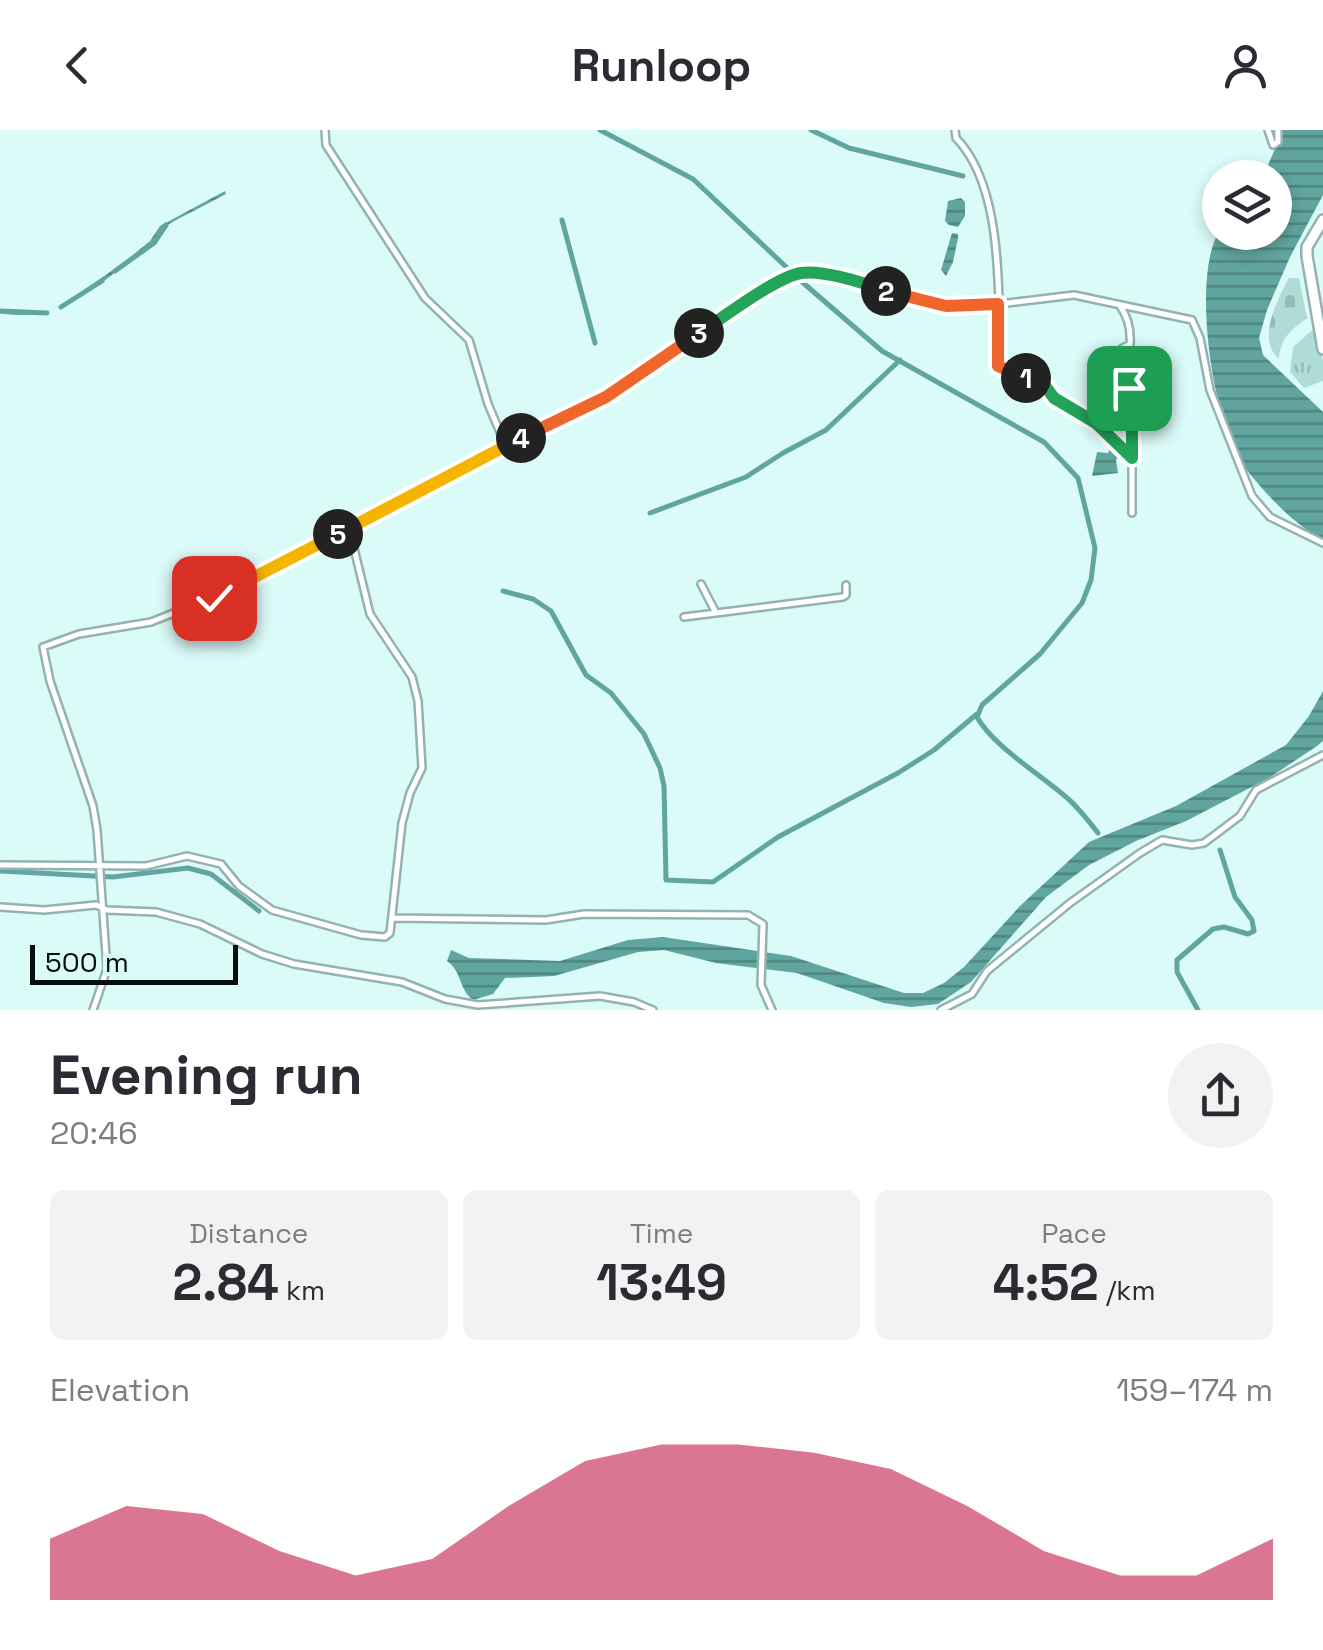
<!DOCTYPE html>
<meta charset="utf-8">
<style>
:root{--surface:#fff;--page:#f2f2f3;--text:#2b2b33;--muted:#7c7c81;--accent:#cc3d64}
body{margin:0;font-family:"Space Grotesk",sans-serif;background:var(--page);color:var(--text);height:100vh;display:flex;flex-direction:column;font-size:38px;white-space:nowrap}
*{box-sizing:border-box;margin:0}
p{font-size:32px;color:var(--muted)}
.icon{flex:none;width:55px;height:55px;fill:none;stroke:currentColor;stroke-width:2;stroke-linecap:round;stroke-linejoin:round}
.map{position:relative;height:880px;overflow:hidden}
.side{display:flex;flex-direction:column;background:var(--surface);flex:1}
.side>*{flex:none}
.controls{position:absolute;left:1202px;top:30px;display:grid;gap:20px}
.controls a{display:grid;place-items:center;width:90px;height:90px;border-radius:50%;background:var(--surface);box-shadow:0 5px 15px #0003;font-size:50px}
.scale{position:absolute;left:30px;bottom:25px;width:208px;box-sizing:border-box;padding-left:10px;border:5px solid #050f0e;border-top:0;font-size:28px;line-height:35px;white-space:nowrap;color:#050f0e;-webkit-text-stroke:8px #dbfbf8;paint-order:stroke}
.pin{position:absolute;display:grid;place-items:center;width:85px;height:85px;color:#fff;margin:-42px;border-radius:20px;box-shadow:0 5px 15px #0006}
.km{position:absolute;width:50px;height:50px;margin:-25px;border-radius:50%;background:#222;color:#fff;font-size:28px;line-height:50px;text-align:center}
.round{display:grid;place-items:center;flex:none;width:105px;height:105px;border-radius:52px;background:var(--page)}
.head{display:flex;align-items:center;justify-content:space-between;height:170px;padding:0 50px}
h1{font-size:55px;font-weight:700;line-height:75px}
.stats{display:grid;grid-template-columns:repeat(3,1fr);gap:15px;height:170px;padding:10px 50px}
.stats div{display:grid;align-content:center;border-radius:15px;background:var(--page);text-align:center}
.stats b{font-size:50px;font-weight:700}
.stats small{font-size:28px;font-weight:400}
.stats p{font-size:28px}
.chart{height:280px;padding:20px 50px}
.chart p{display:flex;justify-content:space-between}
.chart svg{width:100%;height:180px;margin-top:10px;fill:var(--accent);opacity:.7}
header{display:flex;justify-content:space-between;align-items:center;height:130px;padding:0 50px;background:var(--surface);font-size:45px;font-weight:700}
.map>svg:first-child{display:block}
</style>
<header><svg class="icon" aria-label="back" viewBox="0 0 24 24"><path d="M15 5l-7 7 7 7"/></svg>Runloop<svg class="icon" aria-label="person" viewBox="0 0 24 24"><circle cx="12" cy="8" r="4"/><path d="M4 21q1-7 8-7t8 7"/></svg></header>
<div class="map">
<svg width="1323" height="880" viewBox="0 0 1323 880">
<defs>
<pattern id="grass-tufts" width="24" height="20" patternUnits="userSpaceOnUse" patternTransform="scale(2.5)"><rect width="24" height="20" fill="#afdcd7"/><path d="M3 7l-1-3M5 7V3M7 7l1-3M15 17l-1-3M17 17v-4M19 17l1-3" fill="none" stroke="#95bcb7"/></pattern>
<pattern id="cemetery-stones" width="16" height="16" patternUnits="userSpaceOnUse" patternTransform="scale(2.5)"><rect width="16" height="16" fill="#afdcd7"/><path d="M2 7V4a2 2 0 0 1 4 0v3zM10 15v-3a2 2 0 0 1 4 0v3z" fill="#95bcb7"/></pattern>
<pattern id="water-rules" width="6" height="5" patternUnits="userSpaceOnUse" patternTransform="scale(2.5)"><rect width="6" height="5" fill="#61a59f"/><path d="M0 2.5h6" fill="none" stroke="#4e8580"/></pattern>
</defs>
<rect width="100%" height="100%" fill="#dbfbf8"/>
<path fill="url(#grass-tufts)" d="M1316,197L1323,231V251L1304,258L1290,242L1293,217Z"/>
<path fill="url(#cemetery-stones)" d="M1289,148H1299L1307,188C1290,201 1281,207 1279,229C1256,209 1277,171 1289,148Z"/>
<path fill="url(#water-rules)" d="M1283,0H1323V65L1290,127L1267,180L1259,208L1263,225L1323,282V410C1293,394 1265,363 1245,338C1213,297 1190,145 1220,100L1275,102V48L1263,47Z
M225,61L226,64C206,75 184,85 164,97C157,102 156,109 149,114C106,150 60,195 0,183L40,184L59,177L123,133L150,111L160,96Z
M961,68L965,72V86L958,97L949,95L945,91L948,71Z
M952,103L958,104V108L953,132L946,146L941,140Z
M1116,315L1121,321L1116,330L1118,343L1092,346L1097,322L1108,323L1111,316Z
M1323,561V611L1317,616L1269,648L1186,691L1136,711L1089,735L1046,767L971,852L938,874L911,877L884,873L797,843L716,833L664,820L638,822L554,846L505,848L493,864L473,870C459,860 462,841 447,831L451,820L469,828L560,831L628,810L663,807L791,826L904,863H923L944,853L964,837L1020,776L1089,712L1176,676L1286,615L1309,586Z"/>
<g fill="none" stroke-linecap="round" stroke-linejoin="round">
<path stroke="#61a59f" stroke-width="5" d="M600,0L693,49L801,151L882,221L1044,312L1078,348L1095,418L1091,450L1082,473L1040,524L982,575L977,587C993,616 1041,645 1066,667C1078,677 1088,690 1098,703
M811,0L849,18L963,46
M562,90L595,213
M115,141L154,113L166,95
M61,177L102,151
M0,181L47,183
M650,383L746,347L783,323L826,300L900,230
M503,461L533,469L551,481L586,545L611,563L644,604L660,638L664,656L666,750L713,752L778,707L898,643L934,620L977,584
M0,741L113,747L188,738L211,744L259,781
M1198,880L1177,842V830L1213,799L1224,797L1248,804L1254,801L1252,790L1235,767L1220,720"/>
<defs>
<path id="street" d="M325,0L326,15L425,168L469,210L488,274L505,314
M955,0L956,8C1000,53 998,146 1000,205C1000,217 996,226 998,236L1046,257L1054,267L1102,297L1132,328V383
M1268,0L1273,15L1278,12V0
M1120,176C1128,187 1131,201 1130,214L1121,219L1132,272V328
M701,454L716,483
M684,487L843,467L846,465V455
M0,735L146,736L187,726L221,734L239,756L272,780L361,805L385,807L390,803L402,693L410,663L422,638L418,571L412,547L370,484L349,398L505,314L565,289L606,267L767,159L801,143L857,150L902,167L946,176H982L1074,165L1192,190L1200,208L1210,260L1252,366L1270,387L1323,413
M0,777L44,780L96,775L107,780L156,782L200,794L262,824L294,834L402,852L445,869L478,875L600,866L634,872L653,880
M392,788L546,790L584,784L748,785L763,794L761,855L772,880
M93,880L107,839L97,700L93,676L50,551L43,517L79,504L151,492L214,467L349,398
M941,880L972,864L987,841L1070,773L1140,723L1162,710L1192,715L1204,713L1240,686L1256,660L1323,625"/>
<path id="secondary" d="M1323,90L1307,117V126L1323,219"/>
</defs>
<use href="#street" stroke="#94b3b0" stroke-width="10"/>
<use href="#secondary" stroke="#94b3b0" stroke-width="14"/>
<use href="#street" stroke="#fff" stroke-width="5"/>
<use href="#secondary" stroke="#fff" stroke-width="9"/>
</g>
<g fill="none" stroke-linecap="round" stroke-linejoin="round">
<defs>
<path id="split-1" d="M1026,248L1046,257L1054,268L1096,293L1132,328V272L1129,258"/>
<path id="split-2" d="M886,161L946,176L998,174V236L1026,248"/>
<path id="split-3" d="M699,203C723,188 774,148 801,143C825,140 864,153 886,161"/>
<path id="split-4" d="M521,308L606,267L699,203"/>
<path id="split-5" d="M338,404L521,308"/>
<path id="split-6" d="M214,468L338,404"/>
</defs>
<use href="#split-1" stroke="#fff" stroke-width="20"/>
<use href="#split-2" stroke="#fff" stroke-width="20"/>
<use href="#split-3" stroke="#fff" stroke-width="20"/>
<use href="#split-4" stroke="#fff" stroke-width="20"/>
<use href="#split-5" stroke="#fff" stroke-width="20"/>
<use href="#split-6" stroke="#fff" stroke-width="20"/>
<use href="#split-1" stroke="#22a559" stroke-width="12"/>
<use href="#split-2" stroke="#f0652b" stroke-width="12"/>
<use href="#split-3" stroke="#22a559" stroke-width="12"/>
<use href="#split-4" stroke="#f0652b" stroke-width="12"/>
<use href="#split-5" stroke="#f5b400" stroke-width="12"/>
<use href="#split-6" stroke="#f5b400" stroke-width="12"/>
</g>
</svg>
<div class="controls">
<a><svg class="icon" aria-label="layers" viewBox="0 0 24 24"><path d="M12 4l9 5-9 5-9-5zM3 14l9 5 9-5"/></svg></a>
</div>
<div class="scale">500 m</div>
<div class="pin" style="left:1129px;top:258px;background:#1e9e55"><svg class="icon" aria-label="arrive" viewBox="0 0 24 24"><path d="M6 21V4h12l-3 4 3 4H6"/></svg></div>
<div class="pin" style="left:214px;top:468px;background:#d93025"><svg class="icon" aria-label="check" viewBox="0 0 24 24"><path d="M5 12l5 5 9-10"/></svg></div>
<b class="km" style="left:1026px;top:248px">1</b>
<b class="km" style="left:886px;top:161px">2</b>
<b class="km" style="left:699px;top:203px">3</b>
<b class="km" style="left:521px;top:308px">4</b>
<b class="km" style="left:338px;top:404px">5</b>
</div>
<section class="side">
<div class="head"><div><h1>Evening run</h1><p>20:46</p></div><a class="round"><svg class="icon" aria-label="share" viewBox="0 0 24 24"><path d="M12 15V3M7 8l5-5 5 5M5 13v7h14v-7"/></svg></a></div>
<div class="stats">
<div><p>Distance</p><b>2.84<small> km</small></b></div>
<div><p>Time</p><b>13:49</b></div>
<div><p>Pace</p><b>4:52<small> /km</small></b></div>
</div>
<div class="chart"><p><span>Elevation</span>159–174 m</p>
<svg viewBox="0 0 160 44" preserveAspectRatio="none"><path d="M0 44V29L10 21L20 23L30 32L40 38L50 34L60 21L70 10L80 6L90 6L100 8L110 12L120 21L130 32L140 38L150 38L160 29V44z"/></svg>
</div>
</section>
